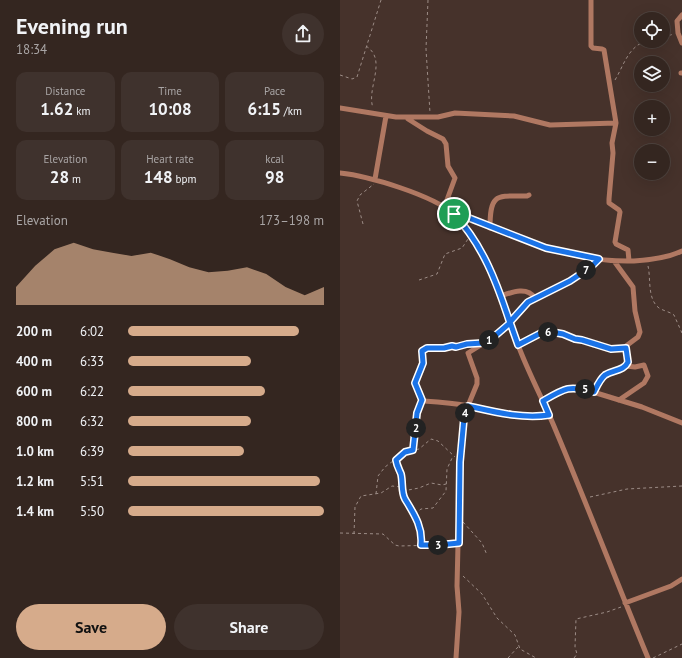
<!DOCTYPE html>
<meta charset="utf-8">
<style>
:root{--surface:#342620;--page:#3f322d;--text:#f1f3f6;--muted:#a9a5a5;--line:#4e433e;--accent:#d6ab8b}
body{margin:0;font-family:"PT Sans",sans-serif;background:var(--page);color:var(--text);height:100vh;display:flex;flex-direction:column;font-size:15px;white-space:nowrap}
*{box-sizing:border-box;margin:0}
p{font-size:13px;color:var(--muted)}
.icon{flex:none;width:22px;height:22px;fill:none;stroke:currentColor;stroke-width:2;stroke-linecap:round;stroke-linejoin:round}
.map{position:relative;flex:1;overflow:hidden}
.panel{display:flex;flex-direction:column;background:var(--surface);width:340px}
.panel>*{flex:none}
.controls{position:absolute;left:294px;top:12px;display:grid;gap:8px}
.controls a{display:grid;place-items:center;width:36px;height:36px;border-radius:50%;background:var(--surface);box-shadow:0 4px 16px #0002,0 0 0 1px var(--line);font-size:20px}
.pin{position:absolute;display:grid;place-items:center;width:34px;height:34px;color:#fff;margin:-17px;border:2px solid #fff;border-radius:50%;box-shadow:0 1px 4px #0007}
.km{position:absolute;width:20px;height:20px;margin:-10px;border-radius:50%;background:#222;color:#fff;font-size:11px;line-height:20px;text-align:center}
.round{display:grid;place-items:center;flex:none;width:42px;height:42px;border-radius:21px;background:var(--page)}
.head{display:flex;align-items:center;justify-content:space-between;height:68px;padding:0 16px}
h1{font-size:22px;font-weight:600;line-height:30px}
.figures{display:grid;grid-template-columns:repeat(3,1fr);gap:6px;height:68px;padding:4px 16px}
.figures div{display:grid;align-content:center;border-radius:10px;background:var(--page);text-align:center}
.figures b{font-size:17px;font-weight:600}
.figures small{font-size:11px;font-weight:400}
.figures p{font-size:11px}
.chart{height:112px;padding:8px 16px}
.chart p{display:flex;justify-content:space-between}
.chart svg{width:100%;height:72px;margin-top:4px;fill:var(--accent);opacity:.7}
.button{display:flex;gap:8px;margin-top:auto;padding:8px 16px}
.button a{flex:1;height:46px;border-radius:24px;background:var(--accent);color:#111;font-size:16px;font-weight:600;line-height:46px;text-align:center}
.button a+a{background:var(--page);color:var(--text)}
ul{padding:0 16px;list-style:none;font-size:13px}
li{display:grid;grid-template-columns:64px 48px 1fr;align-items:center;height:30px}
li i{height:10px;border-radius:5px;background:var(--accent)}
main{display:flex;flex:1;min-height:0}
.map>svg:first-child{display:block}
</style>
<main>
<section class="panel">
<div class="head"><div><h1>Evening run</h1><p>18:34</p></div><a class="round"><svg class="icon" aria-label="share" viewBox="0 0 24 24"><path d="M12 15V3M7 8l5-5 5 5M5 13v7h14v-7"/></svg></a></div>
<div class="figures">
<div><p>Distance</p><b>1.62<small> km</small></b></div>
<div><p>Time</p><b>10:08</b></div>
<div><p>Pace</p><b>6:15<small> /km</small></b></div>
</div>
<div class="figures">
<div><p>Elevation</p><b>28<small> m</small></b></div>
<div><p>Heart rate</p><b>148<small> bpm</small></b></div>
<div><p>kcal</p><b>98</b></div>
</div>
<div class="chart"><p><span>Elevation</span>173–198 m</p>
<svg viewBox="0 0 160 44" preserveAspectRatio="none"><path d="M0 44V33L10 20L20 10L30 6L40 10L50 12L60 14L70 12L80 16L90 21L100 24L110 23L120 21L130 25L140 33L150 38L160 33V44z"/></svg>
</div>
<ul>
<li><b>200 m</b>6:02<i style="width:87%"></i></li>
<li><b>400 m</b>6:33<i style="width:63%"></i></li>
<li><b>600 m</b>6:22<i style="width:70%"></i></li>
<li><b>800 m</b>6:32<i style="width:63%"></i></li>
<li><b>1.0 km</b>6:39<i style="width:59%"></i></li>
<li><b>1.2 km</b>5:51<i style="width:98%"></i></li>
<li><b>1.4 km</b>5:50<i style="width:100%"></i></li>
</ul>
<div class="button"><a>Save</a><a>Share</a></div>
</section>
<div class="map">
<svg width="342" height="658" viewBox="0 0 342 658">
<rect width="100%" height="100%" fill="#46322b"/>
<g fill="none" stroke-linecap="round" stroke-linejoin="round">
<path stroke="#9c8c86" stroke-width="1" stroke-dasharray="3 3" stroke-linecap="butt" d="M88,0L86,49L90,113
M323,37L334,34
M26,46C48,60 26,88 33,108
M0,75L12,79L17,77L41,0
M275,80C284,65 288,47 306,41
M23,224L17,201L20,195L34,184
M308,266C311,278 307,299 319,308C324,311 330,312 334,315L342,333
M79,280L97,274L105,254L122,248L128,239
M81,396L75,383L83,363L81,353L83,349L91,347L106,348L110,346L116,347L134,343
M73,450L77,413L80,405
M56,460L57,468L61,474L63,495L75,514L81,533V545
M63,491L79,488L91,483L102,485L106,484
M36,494L38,476L45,467L65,452L79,449L91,439L98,441L115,457
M250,497L287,489L342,486
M75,514L81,509L93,508L106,491L107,469L113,456
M123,522L142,543L147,555
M0,533L43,534L55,545L59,546L99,545L112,543
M14,534L15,507L21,496L41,493L52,486L61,487
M123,576L142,594L157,618L175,635L180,649L196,658
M168,658L178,647
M234,658L237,654L235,647L236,619L267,612L281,607
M313,658L342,644"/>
<path stroke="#b07862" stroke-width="5" d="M251,0V46L253,48L262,49L264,50L276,123L272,143L273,153L269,199V203L279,210L280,212L275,242L276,244L288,250L289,261
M342,15L337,21L338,33L342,43
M341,73H342
M0,108L56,117H98L115,113L174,116L210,125L276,123
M68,119L87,131L103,139L106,144L108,166L115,178L104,208
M0,173C29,176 92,195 114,214C152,250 161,304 180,350C191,378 205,404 216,431C248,507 277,583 308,658
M35,179L46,116
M114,214L124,216C179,239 233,263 294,261C311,260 327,258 342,251
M150,228C150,193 156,196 187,196L189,195
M161,296C172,292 187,286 195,298
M170,321L188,302L226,283L251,267L259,259
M178,345C186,340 194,334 203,333C215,331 224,335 234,339C237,340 240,339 243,340C258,344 270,351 286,348
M254,392C266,369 269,377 286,366L288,362L286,346L298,337L300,332L295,311L293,287L274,261
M279,400L304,383L308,376L304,365L295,367L286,366
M82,401C97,402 113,403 129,406C156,410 181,418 209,415
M203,401L226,388H240L302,407L342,423
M285,603L331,586L342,579
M116,658L119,612L117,586L120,462L123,425L125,413L137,384V378L128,353L157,335L170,323"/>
</g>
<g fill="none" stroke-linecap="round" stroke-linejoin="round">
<defs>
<path id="route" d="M114,214C143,245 157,283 170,323L156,335L143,343L127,344L116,347L112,346L104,348H87L82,351L83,363L75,383L82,400L77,413L73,450L65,452L56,460C57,466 59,469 61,474C63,482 61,492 65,499C74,514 83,527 81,545H99L119,543L120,462L124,418L128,406C155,412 182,419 209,415L203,401C225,388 229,385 254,392C257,386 260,379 265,375C273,370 284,371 288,362L286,348L271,349L242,340L235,339L223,334L212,332L201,333L178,345L170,322L188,302L230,281L251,267L259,259L206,248L124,216L114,214"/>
</defs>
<use href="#route" stroke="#fff" stroke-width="8"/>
<use href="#route" stroke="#1a73e8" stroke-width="5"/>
</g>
</svg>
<div class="controls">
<a><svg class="icon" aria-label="locate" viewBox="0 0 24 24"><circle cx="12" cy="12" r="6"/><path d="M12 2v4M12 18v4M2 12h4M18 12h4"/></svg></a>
<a><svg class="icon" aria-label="layers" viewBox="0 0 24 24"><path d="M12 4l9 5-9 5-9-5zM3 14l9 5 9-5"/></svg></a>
<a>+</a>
<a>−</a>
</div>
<div class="pin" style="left:114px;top:214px;background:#1e9e55"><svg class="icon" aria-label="arrive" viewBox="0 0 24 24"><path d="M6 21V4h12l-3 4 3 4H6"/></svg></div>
<b class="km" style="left:149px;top:340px">1</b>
<b class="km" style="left:76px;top:428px">2</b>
<b class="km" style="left:98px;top:545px">3</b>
<b class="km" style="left:125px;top:413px">4</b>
<b class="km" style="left:245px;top:389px">5</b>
<b class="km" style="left:208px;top:332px">6</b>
<b class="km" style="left:246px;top:270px">7</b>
</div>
</main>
